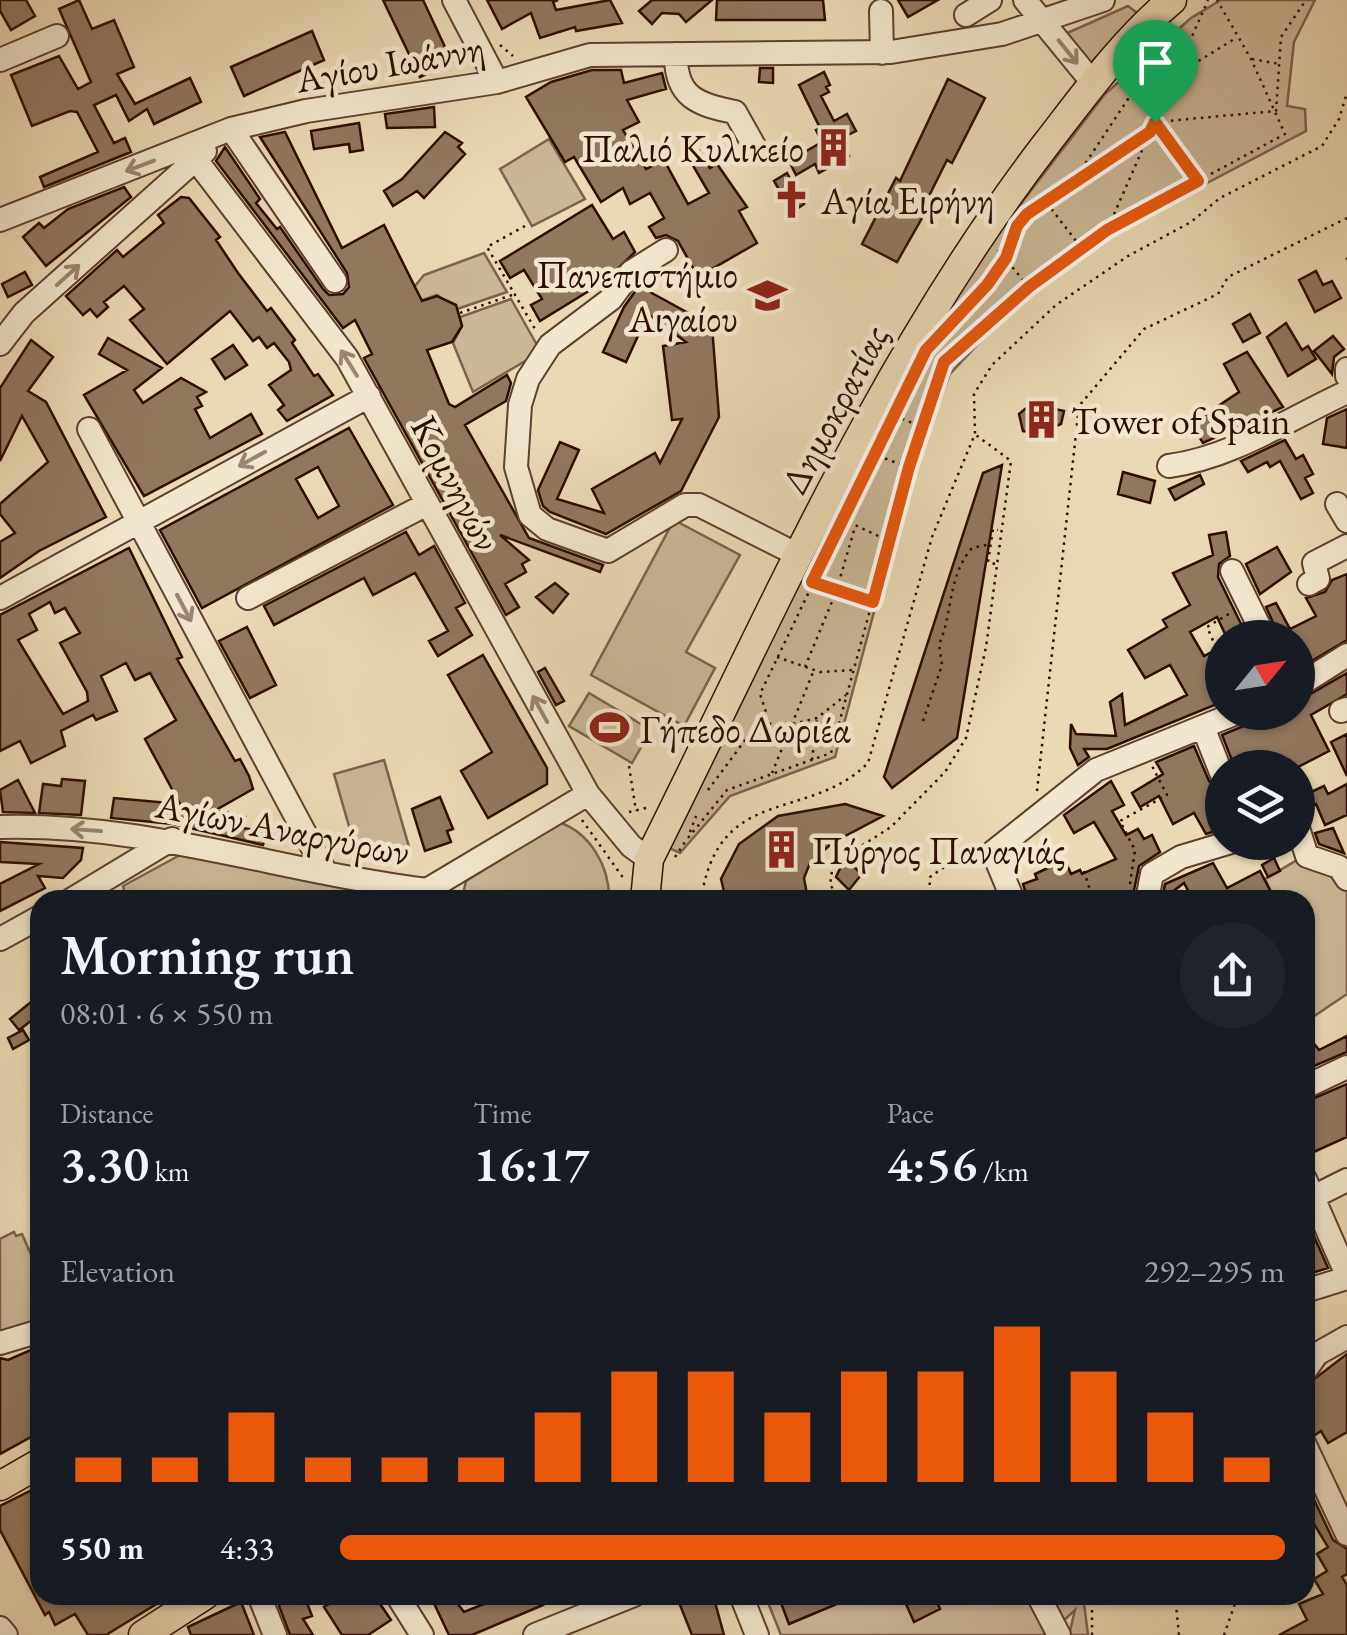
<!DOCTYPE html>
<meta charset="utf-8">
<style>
:root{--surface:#171b24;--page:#20242c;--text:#f1f3f6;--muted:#9ea1a6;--accent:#ea580c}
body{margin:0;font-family:"EB Garamond",serif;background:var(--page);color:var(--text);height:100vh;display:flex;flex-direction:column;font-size:38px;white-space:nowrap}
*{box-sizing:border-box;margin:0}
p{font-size:32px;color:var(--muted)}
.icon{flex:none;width:55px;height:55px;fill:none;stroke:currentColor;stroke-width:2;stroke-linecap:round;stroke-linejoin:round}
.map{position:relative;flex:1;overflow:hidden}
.sheet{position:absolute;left:30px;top:890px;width:1285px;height:715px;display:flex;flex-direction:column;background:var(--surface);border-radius:30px;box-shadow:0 2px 8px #0004}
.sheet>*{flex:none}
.needle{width:65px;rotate:60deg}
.tools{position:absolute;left:1205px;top:620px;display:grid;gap:20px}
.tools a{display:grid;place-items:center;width:110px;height:110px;border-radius:50%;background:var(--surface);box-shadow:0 2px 8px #0004;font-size:50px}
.pin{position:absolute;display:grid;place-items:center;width:85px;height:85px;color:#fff;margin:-102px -42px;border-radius:50% 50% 50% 0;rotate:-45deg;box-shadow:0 0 10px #0007}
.pin .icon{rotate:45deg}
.round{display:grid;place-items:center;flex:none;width:105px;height:105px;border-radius:52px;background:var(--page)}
.head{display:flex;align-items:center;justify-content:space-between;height:170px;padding:0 30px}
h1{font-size:55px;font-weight:600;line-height:75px}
.metrics{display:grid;grid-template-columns:repeat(3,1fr);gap:15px;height:170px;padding:10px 30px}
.metrics div{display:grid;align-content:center}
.metrics b{font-size:50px;font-weight:600}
.metrics small{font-size:28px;font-weight:400}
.metrics p{font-size:28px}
.chart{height:280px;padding:20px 30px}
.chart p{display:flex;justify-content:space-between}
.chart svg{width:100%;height:180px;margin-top:10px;stroke:var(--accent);stroke-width:6}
ul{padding:0 30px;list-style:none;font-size:32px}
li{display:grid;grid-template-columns:160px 120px 1fr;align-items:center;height:75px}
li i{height:25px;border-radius:12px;background:var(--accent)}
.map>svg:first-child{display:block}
</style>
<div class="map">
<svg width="1347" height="1635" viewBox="0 0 1347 1635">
<rect width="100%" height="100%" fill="#eadab4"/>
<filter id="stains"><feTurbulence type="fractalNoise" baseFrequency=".002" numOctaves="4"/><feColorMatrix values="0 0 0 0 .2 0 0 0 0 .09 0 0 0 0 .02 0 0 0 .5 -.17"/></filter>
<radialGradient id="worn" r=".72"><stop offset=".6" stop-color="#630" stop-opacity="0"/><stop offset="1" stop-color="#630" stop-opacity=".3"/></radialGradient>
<path fill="#cab796" stroke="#7c624c" stroke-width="2.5" d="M1221,0H1315L1294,42L1287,106L1305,109L1306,131L1112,233L1010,310L950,374L910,478L835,757L730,796L680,853L669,848L884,411L993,240L1105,94L1191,18Z
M1128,6L1137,13L1090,64L1065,34Z
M549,139L585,199L532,226L500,169Z
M484,253L507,292L457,309L437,295L394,310L389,300L415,286L424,275Z
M511,299L537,345L532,357L473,392L453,343L462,326L460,317Z
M674,520L740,555L686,652L715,668L684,726L591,675Z
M589,693L651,730L632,763L569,726Z
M384,760L409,847L359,861L334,774Z
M558,822C590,832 610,867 609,900H469L463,894L466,881Z
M182,854L425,898L442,897L445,900H127L123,886Z
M1304,856L1336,869L1347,887V994L1307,1021L1305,900H1256L1271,892L1265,879Z
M14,1232L16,1236L22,1234L40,1275V1321L0,1332V1239Z
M765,1595H1083L1088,1635H1069L1075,1610L1048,1635H781Z"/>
<path fill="#90785f" stroke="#2e0d02" stroke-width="2.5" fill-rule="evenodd" d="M0,0H26L35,16L11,30L0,11Z
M79,0L92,29L114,20L134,67L117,74L135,104L190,78L201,102L154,124L147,109L129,121L116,95L94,105L114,143L125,138L131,152L44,187L40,177L98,152L77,112L70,111L32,126L11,75L59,56L78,89L91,82L59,9Z
M383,0H423L452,62L420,77Z
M487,0H558L553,2L556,10L610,0L622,23L576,31L575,27L540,38L531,13L502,29Z
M652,0H712L686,22L679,14L662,13L652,24L639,11Z
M717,0H823L825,20H716Z
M898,0H938L908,17Z
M312,31L324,60L244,96L231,67Z
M760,68H773V83L759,82Z
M592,70H621L624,83L662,73L666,89L627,100L639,122L623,130L646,169L664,160L688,204L709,193L688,157L699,151L710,168L717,164L747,207L739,211L757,243L698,277L678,241L666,235L656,238L649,227L664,218L650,193L630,204L623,188L601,202L574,157L565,162L526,97L551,82Z
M824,72L830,85L826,87L829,92L821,96L834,121L847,114L856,131L840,139L849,156L819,173L815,164L796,175L789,161L822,142L816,130L820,128L799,85Z
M948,79L985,98L952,163L947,160L930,194L934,197L897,262L862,244L896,178L900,181Z
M434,107L435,127L387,128L385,114Z
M359,123L363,150L350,152L349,144L314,149L311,131Z
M285,132L342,248L384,225L422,301L437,296L456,305L462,326L452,342L427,350L449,404L455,407L507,375L511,383L506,401L465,425L529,538L603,565L600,572L500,535L529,560L522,564L526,572L505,584L519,607L506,615L364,358L372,354L355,320L343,328L216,161L225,147L260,199L256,203L277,229L280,227L323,289L329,295L343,294L349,287L347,273L260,137Z
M445,132L462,143L458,147L465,154L424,198L417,191L393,206L384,191L402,179Z
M787,173L804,204L792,212L774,181Z
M124,187L131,197L46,266L23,237L39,223L44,228L68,209Z
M181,197L189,198L220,237L216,240L238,273L267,311L271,308L295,340L292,343L314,376L318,374L333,395L287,421L278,410L284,405L269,385L291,370L289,362L274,343L267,348L259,337L253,341L230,311L167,364L130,320L144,309L124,286L104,302L108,307L97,317L90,309L83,315L66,296L117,250L123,257L164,223L158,215Z
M592,205L613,239L624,232L635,252L605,281L540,321L531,305L542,299L524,270L510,278L500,261Z
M1316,271L1323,285L1332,281L1341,298L1315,312L1299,280Z
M25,272L32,285L8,297L2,284Z
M639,286L712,326L719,417L681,491L606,534L550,512L543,506L538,490L560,442L579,450L557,499L604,513L592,489L655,453L660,463L682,419L672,420L663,346L686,342L648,314L626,362L603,352L624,307Z
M1250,314L1260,333L1243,342L1233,324Z
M1286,323L1302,350L1308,346L1316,359L1288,376L1267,337Z
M1333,336L1344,349L1334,357L1332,374L1314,351Z
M108,338L162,368L134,390L143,403L181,378L206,392L197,397L202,406L195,409L210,438L251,414L262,434L144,496L84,395L127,370L99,354Z
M31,340L53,357L28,391L46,402L106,517L39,551L0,578V542L15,533L0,514V504L48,462L22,416L0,461V388Z
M233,345L247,365L225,379L212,359Z
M1247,352L1283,407L1203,443L1191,424L1239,392L1224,364Z
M1031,404L1064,411L1061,424L1039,433L1023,431L1019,414Z
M1347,409V448L1323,444L1327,418Z
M349,428L393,505L202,608L160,530ZM318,467L339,506L318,518L296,479Z
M1285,440L1296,459L1303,455L1313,474L1305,478L1313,493L1301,499L1280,461L1270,467L1267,462L1248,472L1241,461Z
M1002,465L957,738L892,788L884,777L983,473Z
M1123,472L1155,481L1150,503L1118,494Z
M1200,475L1204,484L1175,500L1169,489Z
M406,532L419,555L434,546L465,603L456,608L472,635L438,656L429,641L448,631L415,573L373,595L364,578L274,625L264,606Z
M1226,532L1230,556L1219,564L1218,577L1246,634L1227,638L1217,617L1190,632L1204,656L1212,652L1222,672V702L1107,749H1084L1089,757L1078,765L1070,748L1071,724L1076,734L1116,736L1110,702L1122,694L1125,725L1187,695L1170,665L1145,678L1128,650L1167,627L1163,620L1190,605L1173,573L1213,555L1209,535Z
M1277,547L1291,572L1260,594L1246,564Z
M129,548L182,657L177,659L235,761L240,759L249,776L253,789L216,810L245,817L243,828L266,832L263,845L173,824L111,818L114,798L180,804L145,739L176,720L150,673L135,680L126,663L101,676L117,711L96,720L93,715L61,731L65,746L31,763L20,741L0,751V615ZM50,602L55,613L65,608L80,633L60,643L87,692L88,701L63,714L18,640L37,630L29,614Z
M1347,574V640L1298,669V638H1280L1266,607L1276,603L1290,629L1316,616L1306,598L1325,592L1332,580Z
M555,583L568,594L553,613L536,597Z
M247,627L276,685L250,698L219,641Z
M483,655L547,768V784L488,818L461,771L492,752L448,675Z
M545,668L564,701L556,705L538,672Z
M1347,673V694L1311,715L1329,751L1296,768H1235L1222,735L1246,725L1254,712H1298V701Z
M1347,734V776L1331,742Z
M1194,746L1209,781L1222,790V829L1206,834L1194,813L1173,824L1159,796L1140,807L1132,793L1163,774L1156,762Z
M62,779L85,781L81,815L39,813L43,784L61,786Z
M18,780L35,813L3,812L0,790Z
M1111,781L1124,805L1112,811L1126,835L1138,829L1144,839L1152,835L1160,852L1139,866L1132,900H1028L1023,884L1037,879L1035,874L1065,860L1071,874L1080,870L1082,874L1116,859L1094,822L1074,833L1064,815Z
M1347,784V815L1325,825L1316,804L1298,813V798L1324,786L1328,794Z
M440,797L453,829L447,831L451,842L425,851L412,809Z
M845,804L883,816L832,843L810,863L804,878L808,900H726L721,879L739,844L778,816Z
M1333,828L1344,853L1319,844L1315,833Z
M0,842L83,848L81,860L63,878L38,876L45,888L0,911V884L39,864L0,862Z
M846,856L861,875L849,890L836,877Z
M1274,858L1280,871L1268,877L1262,865Z
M1213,863L1227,888L1260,871L1271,892L1255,900H1227L1223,892L1209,900H1193L1184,883L1162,900L1165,884Z
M31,1002L40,1014L19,1030L10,1019Z
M23,1030L29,1040L13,1049L8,1038Z
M1347,1036V1052L1307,1069L1305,1045L1312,1041L1319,1050Z
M1347,1084V1137L1305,1156V1125L1312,1121L1305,1102Z
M1305,1216L1328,1268L1305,1275Z
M33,1349L36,1353L40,1351V1381L31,1387L40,1404V1432L0,1454V1358L8,1360Z
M1347,1354V1432L1328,1443L1321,1431L1315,1435L1305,1430V1386Z
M40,1486V1532L35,1535L40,1544V1595H171L106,1635H88L75,1614L55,1625L49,1612L45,1615L0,1530V1506Z
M1310,1491L1333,1540L1347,1549V1574L1342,1577L1347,1585V1635H1279L1307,1620L1299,1604L1323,1594L1314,1579L1327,1571L1317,1554L1328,1547L1305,1509Z
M275,1595H304L312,1616L303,1619L313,1635H290Z
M344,1595H374L391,1620L368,1635H342L324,1607Z
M430,1595H451L464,1612L494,1600L492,1595H539L543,1605L472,1635H449Z
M676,1595H713L724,1635H692Z
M778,1595H856V1596L789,1624Z
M902,1595H934L940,1609L914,1622Z
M241,1602L254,1635H191L188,1627Z"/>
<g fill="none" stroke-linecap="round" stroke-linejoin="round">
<defs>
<path id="minor" d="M454,0L497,82
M1025,0L1093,83
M881,11L882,53
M966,15L990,0
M676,54C675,97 698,105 735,112L757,151
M0,60L57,36
M231,129L335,281
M187,148L347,358L588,794L631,846L649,859
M0,220L231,129L306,111L497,82L590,55L891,52L1002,34L1103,0
M666,250L631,272L611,299L550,345L528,379L520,405L516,467L530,515L547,529L608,551L685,505H699L800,556
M0,344L24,313L205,151
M1347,369V376
M89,429L324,869
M1169,466C1234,457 1288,419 1347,392
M1337,504L1347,521
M1232,571L1265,638
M1309,584L1318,579L1314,563L1347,546
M0,598L369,396
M248,598L427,504
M1298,686L1347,655
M1341,711L1347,709
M1203,727L1222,775
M0,827C147,823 283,872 427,890L588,794
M1298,828L1307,856L1339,867L1347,879
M71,900L172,839
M1013,900L993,852L1096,770L1239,712
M1147,900L1152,874L1181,857L1231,842
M0,939L40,917
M1305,1087L1347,1067
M1305,1179L1347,1275
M1315,1196L1347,1180
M1305,1291L1347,1278
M0,1343L40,1331
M1305,1371L1317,1354L1347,1337
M1305,1445L1347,1534
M259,1595L275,1635
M397,1595L422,1635
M741,1595L757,1635
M1038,1595L1059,1635
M0,1628L6,1635
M535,1635L634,1595"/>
<path id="major" d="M645,900L649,859C771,615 880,360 1047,143C1085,94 1124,40 1172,0
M0,1486L40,1463
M143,1635L205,1595"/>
</defs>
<use href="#minor" stroke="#5d402e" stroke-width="26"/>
<use href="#major" stroke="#2e0d02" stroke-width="31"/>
<path stroke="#2e0d02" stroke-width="2.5" stroke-dasharray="2.5 5" stroke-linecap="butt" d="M500,45L513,56
M1252,59L1279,64
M1155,122L1197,180
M1156,122L1276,111L1281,37L1306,0
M1069,188L1130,96L1179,73L1236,38
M1047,203L1082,249
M525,226L487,247L535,329
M1108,228L1208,0
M998,250L1028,286
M1346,258L1347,259
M460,313L512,295
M951,324L1006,258L1017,226L1027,214L1150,132
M895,416L920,426
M878,456L908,467
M842,519L889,541
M995,564L988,562L993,529L998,530
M813,583L872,602
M777,657L820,672L852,670
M1222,661L1207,627L1232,612
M805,667L836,592L855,527
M762,720L787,731
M923,721L942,665L939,644C953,615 947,577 972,548L991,544
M793,724L817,718L846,695
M812,760L817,719
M629,766L636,811
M772,773L814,670
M708,790L766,712L760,694L853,500
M1037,791L1079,406L1144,329L1218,294L1228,277L1347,218
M629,812L650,807
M582,820L624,879
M690,832L696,816
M688,838L727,790L831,753L909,467L944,362L1029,287L1107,230L1285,134L1251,59L1217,0
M675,857L687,839
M1084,871L1093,900
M1130,884L1135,850L1120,821L1167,795L1152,766
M465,893L472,900
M621,900L623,886
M701,900C718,783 808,823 868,763L932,537L975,434L974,394L992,365L1056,305L1128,256L1191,222L1220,198L1322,146L1339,119L1347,93
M842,900L830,885L833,864L891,827L945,772L966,738L986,647L1011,461L976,435
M929,900L930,877L973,847
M1092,1595V1635
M1175,1595L1179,1635
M1224,1635L1238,1595"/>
<use href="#minor" stroke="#f1e7ce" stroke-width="22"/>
<use href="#major" stroke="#eadab4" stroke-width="28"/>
</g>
<defs><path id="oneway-shaft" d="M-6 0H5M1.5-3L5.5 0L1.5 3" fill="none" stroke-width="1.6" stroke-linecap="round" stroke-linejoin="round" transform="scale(2.5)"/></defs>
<g stroke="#998572">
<use href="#oneway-shaft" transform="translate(1068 52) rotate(51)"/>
<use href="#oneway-shaft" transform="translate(140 166) rotate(159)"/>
<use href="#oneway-shaft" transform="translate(68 275) rotate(-42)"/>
<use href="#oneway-shaft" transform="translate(349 363) rotate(-122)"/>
<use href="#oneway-shaft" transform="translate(252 459) rotate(151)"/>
<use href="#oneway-shaft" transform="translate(184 608) rotate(62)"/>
<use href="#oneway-shaft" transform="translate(540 709) rotate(-119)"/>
<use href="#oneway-shaft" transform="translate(86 830) rotate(-176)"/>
</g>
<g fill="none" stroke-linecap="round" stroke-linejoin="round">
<defs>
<path id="route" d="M1155,122L1198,181L1107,230L1029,287L944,362L909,467L873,602L812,582L926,350L987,285L1006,258L1017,226L1027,214L1150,132Z"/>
</defs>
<use href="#route" stroke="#fff" stroke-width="20"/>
<use href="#route" stroke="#ea580c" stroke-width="12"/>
</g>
<defs>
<symbol id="building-bare" viewBox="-9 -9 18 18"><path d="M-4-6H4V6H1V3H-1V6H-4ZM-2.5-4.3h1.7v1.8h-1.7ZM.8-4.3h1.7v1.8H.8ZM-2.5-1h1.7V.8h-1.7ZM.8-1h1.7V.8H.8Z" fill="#8f2418" stroke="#f1e7ce" stroke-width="2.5" paint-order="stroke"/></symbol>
<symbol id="church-bare" viewBox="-9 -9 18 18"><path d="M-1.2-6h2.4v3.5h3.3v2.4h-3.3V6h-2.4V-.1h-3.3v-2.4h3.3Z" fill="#8f2418" stroke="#f1e7ce" stroke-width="2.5" paint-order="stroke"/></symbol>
<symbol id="university-bare" viewBox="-9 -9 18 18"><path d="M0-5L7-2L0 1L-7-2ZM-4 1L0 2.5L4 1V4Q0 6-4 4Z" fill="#8f2418" stroke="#f1e7ce" stroke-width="2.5" paint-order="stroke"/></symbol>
<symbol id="stadium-bare" viewBox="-9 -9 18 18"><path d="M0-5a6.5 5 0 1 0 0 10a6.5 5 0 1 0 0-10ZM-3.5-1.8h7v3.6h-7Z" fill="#8f2418" stroke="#f1e7ce" stroke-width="2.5" paint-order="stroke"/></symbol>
</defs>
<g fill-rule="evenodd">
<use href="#building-bare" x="806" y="120" width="55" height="55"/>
<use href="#church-bare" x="764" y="172" width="55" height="55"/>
<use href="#university-bare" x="740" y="268" width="55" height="55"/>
<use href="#building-bare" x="1014" y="392" width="55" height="55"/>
<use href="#stadium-bare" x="582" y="700" width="55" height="55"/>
<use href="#building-bare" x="754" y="822" width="55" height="55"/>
</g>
<g text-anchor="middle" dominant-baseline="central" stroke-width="9" stroke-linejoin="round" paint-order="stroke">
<g font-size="38" fill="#2e0d02" stroke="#f1e7ce">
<text transform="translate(390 63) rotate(-10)">Αγίου Ιωάννη</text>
<text transform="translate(834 409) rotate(-62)">Δημοκρατίας</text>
<text transform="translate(456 483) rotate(62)">Κομνηνών</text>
<text transform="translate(283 828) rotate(11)">Αγίων Αναργύρων</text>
</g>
<g font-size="38" fill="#2e0d02" stroke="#f1e7ce" text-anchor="start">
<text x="804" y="147" text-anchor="end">Παλιό Κυλικείο</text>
<text x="821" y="199">Αγία Ειρήνη</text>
<text x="738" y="273" text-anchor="end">Πανεπιστήμιο<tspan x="738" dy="44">Αιγαίου</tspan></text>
<text x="1071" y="420">Tower of Spain</text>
<text x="640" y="728">Γήπεδο Δωριέα</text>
<text x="812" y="849">Πύργος Παναγιάς</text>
</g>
</g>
<rect width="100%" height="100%" filter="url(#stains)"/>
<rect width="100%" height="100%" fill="url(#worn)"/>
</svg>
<div class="tools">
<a><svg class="needle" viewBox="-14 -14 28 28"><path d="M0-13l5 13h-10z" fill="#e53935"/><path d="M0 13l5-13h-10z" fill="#9ea1a6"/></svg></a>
<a><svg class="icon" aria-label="layers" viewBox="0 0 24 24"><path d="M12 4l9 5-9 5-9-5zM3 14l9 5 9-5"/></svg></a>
</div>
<div class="pin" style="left:1155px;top:122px;background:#1e9e55"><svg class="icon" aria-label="arrive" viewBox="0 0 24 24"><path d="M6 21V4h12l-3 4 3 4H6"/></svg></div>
<section class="sheet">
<div class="head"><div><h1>Morning run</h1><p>08:01 · 6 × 550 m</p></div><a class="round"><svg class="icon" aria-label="share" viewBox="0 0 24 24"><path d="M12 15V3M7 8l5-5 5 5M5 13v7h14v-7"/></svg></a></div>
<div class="metrics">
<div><p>Distance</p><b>3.30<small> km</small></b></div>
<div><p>Time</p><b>16:17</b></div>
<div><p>Pace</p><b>4:56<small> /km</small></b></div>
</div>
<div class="chart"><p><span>Elevation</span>292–295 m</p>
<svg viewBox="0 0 160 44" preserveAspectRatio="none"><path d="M5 44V38M15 44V38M25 44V27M35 44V38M45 44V38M55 44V38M65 44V27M75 44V17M85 44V17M95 44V27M105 44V17M115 44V17M125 44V6M135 44V17M145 44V27M155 44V38"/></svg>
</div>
<ul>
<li><b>550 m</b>4:33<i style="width:100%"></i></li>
</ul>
</section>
</div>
